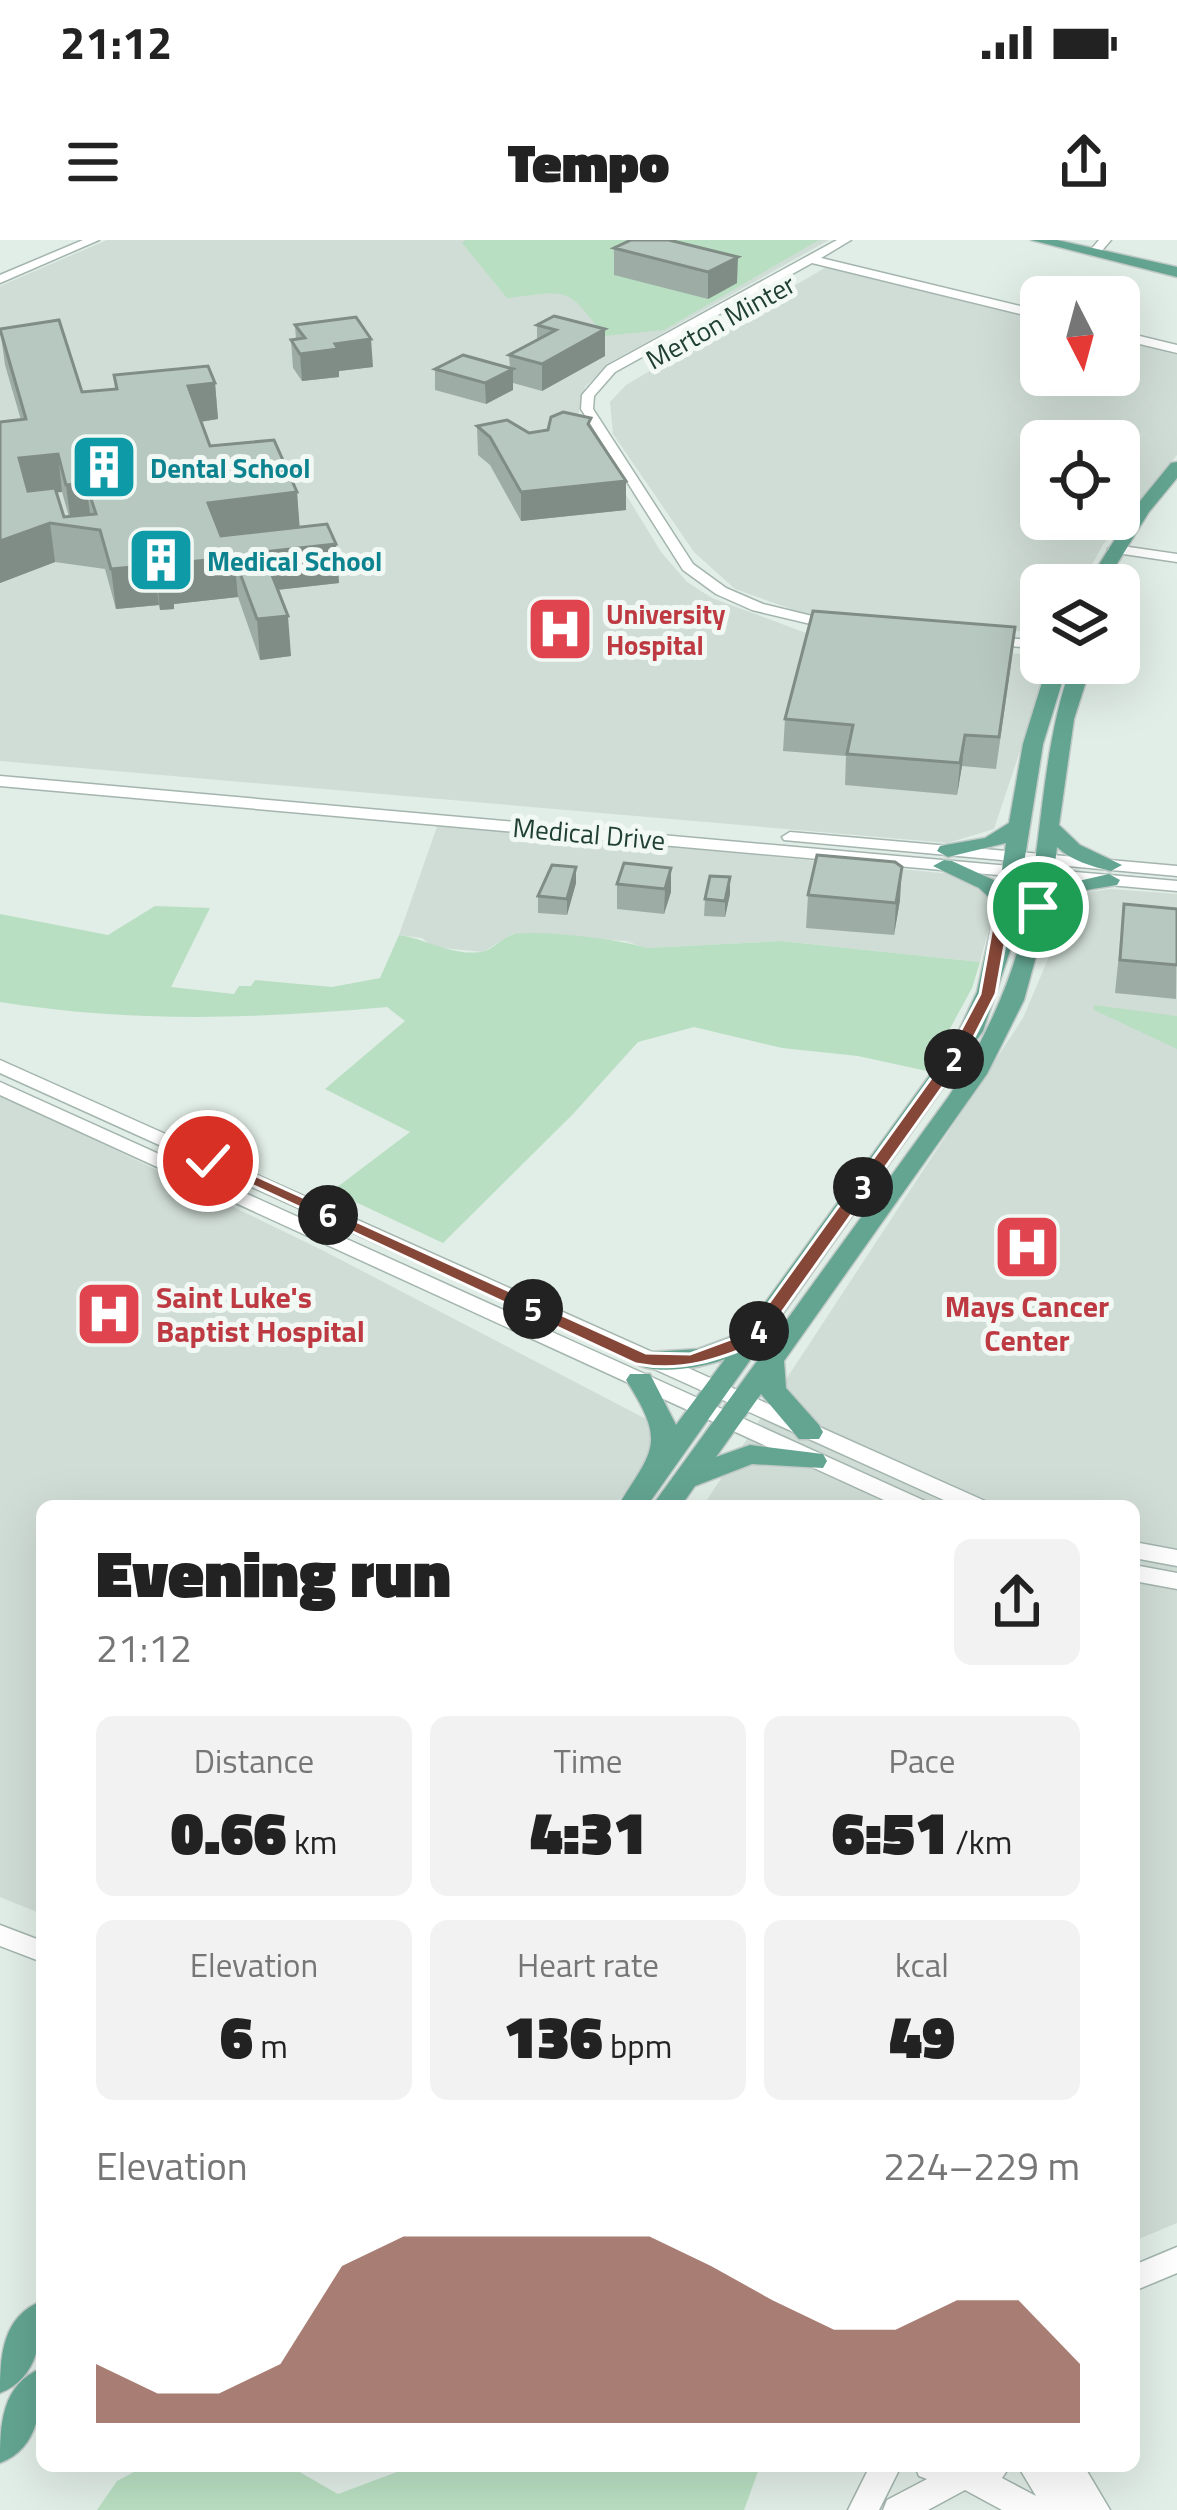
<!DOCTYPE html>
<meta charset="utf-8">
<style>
:root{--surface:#fff;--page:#f2f2f2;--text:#222;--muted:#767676;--accent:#844738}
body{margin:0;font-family:"Titillium Web",sans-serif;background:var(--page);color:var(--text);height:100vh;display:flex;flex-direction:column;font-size:45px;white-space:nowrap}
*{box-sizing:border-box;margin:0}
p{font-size:39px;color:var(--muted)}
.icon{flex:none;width:66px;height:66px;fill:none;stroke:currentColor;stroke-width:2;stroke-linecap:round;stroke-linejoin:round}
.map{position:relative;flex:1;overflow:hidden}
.sheet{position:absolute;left:36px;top:1260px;width:1104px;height:972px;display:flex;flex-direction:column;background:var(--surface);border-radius:18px;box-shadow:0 12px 48px #0002}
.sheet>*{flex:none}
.needle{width:78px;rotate:174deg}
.tools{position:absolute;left:1020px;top:36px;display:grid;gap:24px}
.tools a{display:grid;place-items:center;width:120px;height:120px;border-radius:18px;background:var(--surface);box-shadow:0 12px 48px #0002;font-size:60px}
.pin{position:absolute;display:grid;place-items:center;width:102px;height:102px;color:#fff;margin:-51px;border:6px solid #fff;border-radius:50%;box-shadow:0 3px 12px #0007}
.km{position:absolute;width:60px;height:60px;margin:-30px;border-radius:50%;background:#222;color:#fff;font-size:33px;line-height:60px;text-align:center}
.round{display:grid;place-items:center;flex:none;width:126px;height:126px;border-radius:18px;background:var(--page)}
.head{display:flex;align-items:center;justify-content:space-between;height:204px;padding:0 60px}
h1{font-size:66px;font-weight:800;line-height:90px}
.stats{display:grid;grid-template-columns:repeat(3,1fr);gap:18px;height:204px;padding:12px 60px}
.stats div{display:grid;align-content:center;border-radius:18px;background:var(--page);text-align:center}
.stats b{font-size:60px;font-weight:800}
.stats small{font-size:33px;font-weight:400}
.stats p{font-size:33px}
.chart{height:336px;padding:24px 60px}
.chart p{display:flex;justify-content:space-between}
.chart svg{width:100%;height:216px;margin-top:12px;fill:var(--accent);opacity:.7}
.status{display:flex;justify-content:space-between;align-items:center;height:84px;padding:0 60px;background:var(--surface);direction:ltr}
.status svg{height:33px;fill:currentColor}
header{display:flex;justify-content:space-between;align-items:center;height:156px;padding:0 60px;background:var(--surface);font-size:54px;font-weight:800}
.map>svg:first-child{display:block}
</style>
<div class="status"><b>21:12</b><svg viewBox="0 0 49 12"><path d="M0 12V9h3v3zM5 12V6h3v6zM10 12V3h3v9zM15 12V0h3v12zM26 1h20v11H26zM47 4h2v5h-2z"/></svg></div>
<header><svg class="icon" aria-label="menu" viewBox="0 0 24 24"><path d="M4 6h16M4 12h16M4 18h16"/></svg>Tempo<svg class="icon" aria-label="share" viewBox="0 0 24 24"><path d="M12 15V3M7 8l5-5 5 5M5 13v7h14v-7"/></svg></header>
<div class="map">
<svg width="1177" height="2270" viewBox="0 0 1177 2270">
<rect width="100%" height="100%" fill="#e1ede7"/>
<path fill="#d0ddd6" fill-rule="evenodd" d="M107,0H829L611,122L585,147L578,176L661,312L687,342L712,358L806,393L1041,416L1047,430L994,589L948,603L0,521V46Z
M828,26L1041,80V135H1119V100L1177,115V215L1102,306L1081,345H1041V393L805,374L735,349L694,312L613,194L610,162L626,145ZM1041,201H1119V279H1041Z
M438,584L951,634L974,640L996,661L980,722L781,701L645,708L626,701L512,694L483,712L433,707L422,698L399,695Z
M1110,649L1177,654V1983L1134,2001V1266H703L1023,778L1051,712L1063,663L1082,653Z
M0,854L322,1010L648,1180L656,1213L614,1266H42V1674L0,1657Z"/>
<path fill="#b9dfc2" d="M465,0H819L664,90L604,96C566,45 570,51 507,58L462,3Z
M155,666L210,668L171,747L234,754L239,746H251L255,740L332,747L380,738L399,695C427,699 451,716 481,712C493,710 502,697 514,694C540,690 621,699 646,708L781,701L980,722L972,748L927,831L858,816L782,808L694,787L638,802L573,874L443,1003L332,951L410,892L325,849L405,781L387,767C254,779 133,783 0,762V674L108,695Z
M1094,765L1177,776V809L1094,770Z
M145,2226H289L338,2254L413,2226H760L744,2270H97L117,2241Z"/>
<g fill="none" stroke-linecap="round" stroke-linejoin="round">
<defs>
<path id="minor" d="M83,0H99L0,43V35Z
M837,0H851L821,18L1041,71V79L812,23L615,132L594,156L593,169L693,324L726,348L763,364L841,383V389L836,390L752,370L716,354L683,330L581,169L582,155L607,126Z
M1099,0H1111L1098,15H1090L1088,13Z
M1119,91L1177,105V113L1119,99Z
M1115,305L1177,314V322L1110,312L1108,309Z
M986,396L1041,401V409L981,403L979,400Z
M0,536L1177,641V651L0,546Z
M790,592L1177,626V636L784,600L782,597Z
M0,820L985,1261L988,1266H957L0,833Z
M0,842L925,1261L928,1266H897L0,855Z
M1134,1302L1177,1310V1326L1134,1318Z
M1134,1325L1177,1333V1349L1134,1341Z
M0,1685L42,1701V1722L0,1706Z
M1177,2007V2033L1134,2051V2025Z
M870,2226H901L879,2270H848Z
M915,2226H1010L1002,2238L1036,2256L1018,2226H1051L1054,2230L1052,2226H1084L1110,2270H1002L965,2250L928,2270H883L887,2260L927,2239L919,2236Z"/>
<path id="major" d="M1031,0H1057L1177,27V37Z
M1177,222V238L1149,272L1104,345H1086L1136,266L1171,223Z
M1048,423H1068L1043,504L1010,711L983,791L647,1266H618C653,1209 667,1204 626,1140L630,1134H650L676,1185L725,1119C701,1128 648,1138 630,1119L634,1113L698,1109L744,1092L953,803L977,752L996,664L979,648L933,626L944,620L952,621L1000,643L1006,603L948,617L937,611L940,606L985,598L1009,583L1023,504Z
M1072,423H1092L1074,479L1059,585L1080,605L1122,625L1111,631C1093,627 1070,620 1057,607L1052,647L1109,634L1120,640L1117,645L1074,652L1049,669L1024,760L987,834L784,1121L786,1148L819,1185L823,1192L819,1199H799L761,1154L716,1217L750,1205L823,1214L827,1221L823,1228L752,1224L695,1246L681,1266H652L949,856C984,801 1013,742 1026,677C1043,592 1042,507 1072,423Z
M42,2061C42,2097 39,2138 0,2153C0,2117 2,2076 42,2061Z
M42,2128C42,2165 40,2208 0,2223C0,2186 1,2144 42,2128Z"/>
</defs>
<use href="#minor" stroke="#a3b5ae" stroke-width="3"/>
<use href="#major" stroke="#c1c9c6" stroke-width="3"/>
<use href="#minor" fill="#fff" fill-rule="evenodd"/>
<use href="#major" fill="#63a591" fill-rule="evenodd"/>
</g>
<path fill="#9daca5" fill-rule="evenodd" d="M631,0L737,43L708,59L614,35V8Z
M554,76L605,116L542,151L513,143V150L486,164L435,150V129H510L509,115L537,100V85Z
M295,85L373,127L339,131V137L302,141L293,128L291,100H296Z
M0,89L82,152L115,149L114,135L215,143L218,179L201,182L210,206L297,252L299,287L336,304L339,343L278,350L291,416L260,420L238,357L174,364V369L160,370L159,365L116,369L105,329L55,322L0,343V182L21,180L5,125ZM57,252H62L69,277H64Z
M477,186L529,193L626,270L521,281L490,225L478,215Z
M1012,417L996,529L962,526L957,555L845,545L846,516L783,511L785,479Z
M624,623L671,652L664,674L617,669V644Z
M576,627V643L567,675L538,673V656Z
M730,654L725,677L704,676L705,659Z
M808,655L900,660L894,695L806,688Z
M1124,664L1177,669L1176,759L1115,753Z"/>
<path fill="#808c86" d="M738,17L737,43L708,59V32Z
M605,89V116L542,151V124Z
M371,99L373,127L339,131V137L302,141L300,114L335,104Z
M513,129V150L486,164L485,143Z
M215,143L218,179L191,183L188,146Z
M58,214L62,252L25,256L19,218Z
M626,241V270L521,281V252Z
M86,243L91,281L71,283L66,245Z
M297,252L300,291L212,302L208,263Z
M50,283L55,322L0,343V301Z
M336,304L339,343L266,351L263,312Z
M234,317L238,357L174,364V369L160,370L156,331L169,324Z
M154,325L159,365L116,369L111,329Z
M288,376L291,416L260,420L257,379Z
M965,495L962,526L957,555L960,523Z
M576,627V643L567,675V659Z
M902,627L900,660L894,695L896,663Z
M671,628V652L664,674L665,649Z
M730,637V654L725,677V661Z"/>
<path fill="#b7c8c0" stroke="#808c86" stroke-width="3" fill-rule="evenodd" d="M631,0H669L738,17L708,32L614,8Z
M554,76L605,89L542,124L509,115L556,90L537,85Z
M356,77L371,99L335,104L338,109L300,114L291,100L305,98L295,85Z
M59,80L82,152L117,149L114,135L208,126L215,143L188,146L210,206L274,200L297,252L208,263L221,296L327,284L336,304L263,312L288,376L257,379L234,317L169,324L170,329L156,331L154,325L111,329L100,290L50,283L0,301V182L26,179L0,89ZM58,214L66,245L86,243L96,274L64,277L55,248L28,251L19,218Z
M463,115L513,129L485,143L435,129Z
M563,172L591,178L588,184L626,241L521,252L490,197L477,186L507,180L529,193L548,190L551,177Z
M813,371L1015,387L999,497L965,495L960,523L847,514L853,485L785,479Z
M817,615L895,622L902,627L896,663L808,655Z
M624,623L671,628L665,649L617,644Z
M552,625L576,627L567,659L538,656Z
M710,636L730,637L725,661L705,659Z
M1124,664L1177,669V725L1120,720Z"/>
<path fill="#844738" stroke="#fff" stroke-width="3" d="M1010,627L1048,631L1046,667L1032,670L1034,638L1017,637L996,754L964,817L761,1102C720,1119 682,1133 636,1124L200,921L215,917L646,1113L690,1114L747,1093L947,816L980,754L1002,632Z"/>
<defs>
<symbol id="building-square" viewBox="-11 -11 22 22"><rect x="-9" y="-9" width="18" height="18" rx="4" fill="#0f9aa8" stroke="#f2f9f5"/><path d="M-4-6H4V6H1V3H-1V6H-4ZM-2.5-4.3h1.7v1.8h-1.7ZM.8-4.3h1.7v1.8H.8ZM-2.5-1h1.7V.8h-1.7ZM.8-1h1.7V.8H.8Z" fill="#fff"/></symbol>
<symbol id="hospital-square" viewBox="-11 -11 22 22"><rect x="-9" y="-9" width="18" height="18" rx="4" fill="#e0444e" stroke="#f2f9f5"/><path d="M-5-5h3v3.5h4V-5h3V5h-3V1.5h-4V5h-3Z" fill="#fff"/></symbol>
</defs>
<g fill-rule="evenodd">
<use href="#building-square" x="66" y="189" width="76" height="76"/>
<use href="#building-square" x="123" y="282" width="76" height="76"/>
<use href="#hospital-square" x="522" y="351" width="76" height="76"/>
<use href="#hospital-square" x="989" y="969" width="76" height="76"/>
<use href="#hospital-square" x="71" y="1036" width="76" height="76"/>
</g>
<g text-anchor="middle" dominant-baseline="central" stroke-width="10" stroke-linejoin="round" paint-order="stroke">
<g font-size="27" fill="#203f35" stroke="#f2f9f5">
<text transform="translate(720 81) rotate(-29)">Merton Minter</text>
<text transform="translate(589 593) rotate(5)">Medical Drive</text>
</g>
<g font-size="27" font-weight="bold" fill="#0d838f" stroke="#f2f9f5" text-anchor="start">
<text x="150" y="227">Dental School</text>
<text x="207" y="320">Medical School</text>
</g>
<g font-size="27" font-weight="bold" fill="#be3a42" stroke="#f2f9f5" text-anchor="start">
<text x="606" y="373">University<tspan x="606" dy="31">Hospital</tspan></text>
</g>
<g font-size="30" font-weight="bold" fill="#be3a42" stroke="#f2f9f5" text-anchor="start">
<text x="156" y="1057">Saint Luke's<tspan x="156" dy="34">Baptist Hospital</tspan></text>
<text x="1027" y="1066" text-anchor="middle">Mays Cancer<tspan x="1027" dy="34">Center</tspan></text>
</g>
</g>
</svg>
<div class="tools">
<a><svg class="needle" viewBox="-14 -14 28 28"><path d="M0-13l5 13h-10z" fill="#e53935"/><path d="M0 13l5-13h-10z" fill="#767676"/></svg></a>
<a><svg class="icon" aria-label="locate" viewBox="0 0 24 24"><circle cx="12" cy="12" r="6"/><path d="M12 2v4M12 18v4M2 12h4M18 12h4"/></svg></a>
<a><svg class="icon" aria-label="layers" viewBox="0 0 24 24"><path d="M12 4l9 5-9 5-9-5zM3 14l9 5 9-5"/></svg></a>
</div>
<div class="pin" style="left:1038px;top:667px;background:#1e9e55"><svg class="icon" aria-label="arrive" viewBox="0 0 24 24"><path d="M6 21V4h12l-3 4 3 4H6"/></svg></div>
<div class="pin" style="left:208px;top:921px;background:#d93025"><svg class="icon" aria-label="check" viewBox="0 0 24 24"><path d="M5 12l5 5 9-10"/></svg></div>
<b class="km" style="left:954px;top:819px">2</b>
<b class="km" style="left:863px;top:947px">3</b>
<b class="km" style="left:759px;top:1091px">4</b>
<b class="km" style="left:533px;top:1069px">5</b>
<b class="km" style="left:328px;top:975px">6</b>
<section class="sheet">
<div class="head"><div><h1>Evening run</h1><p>21:12</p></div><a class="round"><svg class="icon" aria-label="share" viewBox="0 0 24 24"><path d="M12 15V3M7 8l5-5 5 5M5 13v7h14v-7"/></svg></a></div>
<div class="stats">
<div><p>Distance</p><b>0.66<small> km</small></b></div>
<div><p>Time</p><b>4:31</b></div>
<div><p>Pace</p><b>6:51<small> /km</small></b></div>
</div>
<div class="stats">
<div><p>Elevation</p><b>6<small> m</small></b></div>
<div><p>Heart rate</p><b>136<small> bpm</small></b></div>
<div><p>kcal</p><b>49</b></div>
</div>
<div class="chart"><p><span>Elevation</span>224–229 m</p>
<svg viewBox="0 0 160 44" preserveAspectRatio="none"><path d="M0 44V32L10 38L20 38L30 32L40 12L50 6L60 6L70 6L80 6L90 6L100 12L110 19L120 25L130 25L140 19L150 19L160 32V44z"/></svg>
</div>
</section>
</div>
